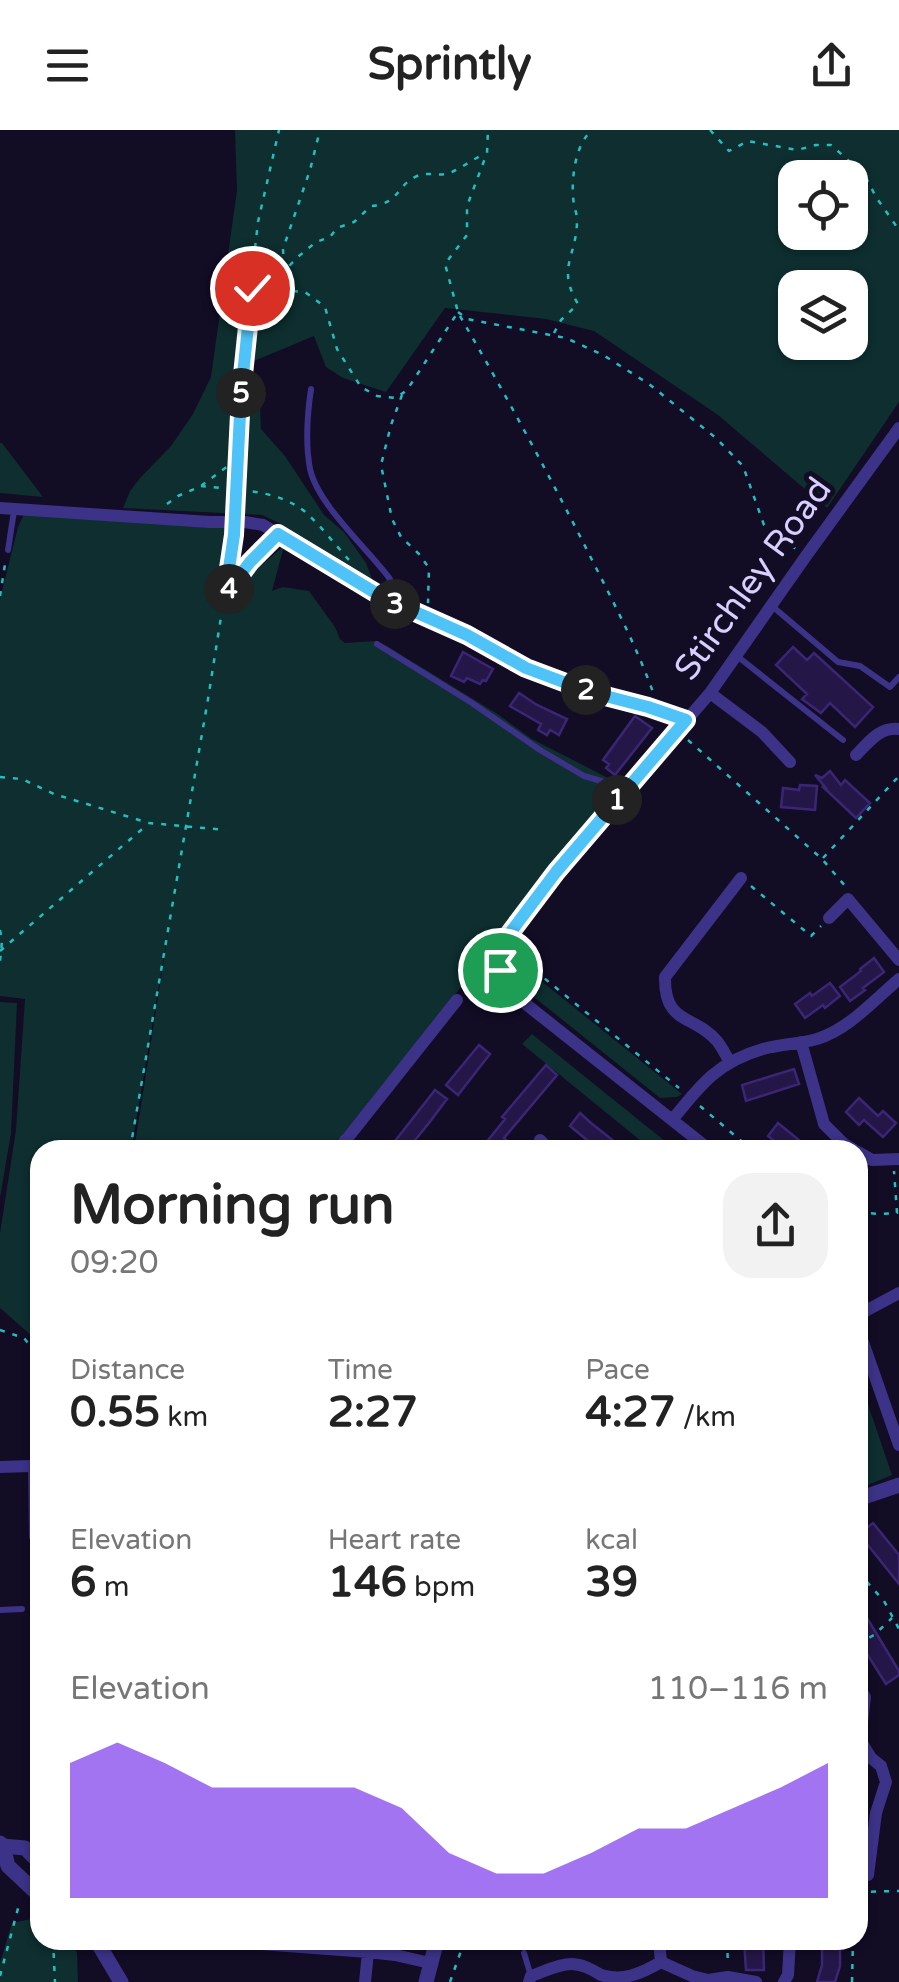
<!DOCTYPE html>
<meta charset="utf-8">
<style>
:root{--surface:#fff;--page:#f2f2f2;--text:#222;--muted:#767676;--accent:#7c3aed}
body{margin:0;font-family:"Varela Round",sans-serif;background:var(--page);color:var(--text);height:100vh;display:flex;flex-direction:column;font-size:38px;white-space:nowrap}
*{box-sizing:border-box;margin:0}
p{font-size:32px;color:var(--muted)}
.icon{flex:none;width:55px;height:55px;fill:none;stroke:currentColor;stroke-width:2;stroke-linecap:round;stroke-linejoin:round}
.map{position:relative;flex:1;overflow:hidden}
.drawer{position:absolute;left:30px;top:1010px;width:838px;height:810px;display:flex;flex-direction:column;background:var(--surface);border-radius:30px;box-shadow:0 2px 8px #0004}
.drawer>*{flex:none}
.tools{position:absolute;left:778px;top:30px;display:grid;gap:20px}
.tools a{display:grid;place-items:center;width:90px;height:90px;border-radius:20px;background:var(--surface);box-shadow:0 2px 8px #0004;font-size:50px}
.pin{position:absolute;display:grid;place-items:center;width:85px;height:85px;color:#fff;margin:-42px;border:5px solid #fff;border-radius:50%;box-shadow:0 2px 10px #0007}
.km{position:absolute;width:50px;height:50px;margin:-25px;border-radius:50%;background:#222;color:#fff;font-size:28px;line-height:50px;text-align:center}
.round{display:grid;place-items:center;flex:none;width:105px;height:105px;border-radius:30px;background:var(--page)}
.head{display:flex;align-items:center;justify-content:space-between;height:170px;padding:0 40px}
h1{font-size:55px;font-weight:800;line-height:75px}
.stats{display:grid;grid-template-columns:repeat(3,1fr);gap:15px;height:170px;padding:10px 40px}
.stats div{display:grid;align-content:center}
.stats b{font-size:42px;font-weight:800}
.stats small{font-size:28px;font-weight:400}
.stats p{font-size:28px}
.chart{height:280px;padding:20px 40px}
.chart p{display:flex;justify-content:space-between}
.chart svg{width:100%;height:180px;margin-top:10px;fill:var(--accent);opacity:.7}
header{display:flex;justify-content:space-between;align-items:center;height:130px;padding:0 40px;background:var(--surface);font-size:45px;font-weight:800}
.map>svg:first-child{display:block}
</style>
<header><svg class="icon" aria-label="menu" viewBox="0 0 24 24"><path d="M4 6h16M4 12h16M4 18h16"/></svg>Sprintly<svg class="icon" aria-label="share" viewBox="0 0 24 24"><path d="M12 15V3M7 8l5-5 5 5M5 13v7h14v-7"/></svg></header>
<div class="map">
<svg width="899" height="1852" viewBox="0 0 899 1852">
<rect width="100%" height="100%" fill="#120c25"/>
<path fill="#0e2e2f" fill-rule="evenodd" d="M235,0H899V272L827,378L718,285L594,201L546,189L445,178L386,262L343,248L326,237L314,206L249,233L260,277L261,299L285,326L324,385L344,402L366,433L372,449L342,435L279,393L262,385L123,378L130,361L140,348L171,316L193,284L211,247L237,60ZM795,48H850V102H795ZM795,158H850V212H795Z
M0,313H2L43,367L0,363Z
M24,384L235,392L225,466L284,416L272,461L283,457L309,461L335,497L340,509L345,513L376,511L387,516L496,583L532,609L614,651L590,692L552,738L537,763L330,1020H134L169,797L131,1020H40V1213L0,1178V1103L16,1000L25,869L0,866V469L18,397Z
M509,826H518L535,846L682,964L677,967L660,968L524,859L514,848Z
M0,872L17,873L11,1003L0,1068Z
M532,904L676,1020H652L522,914Z
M858,1245L892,1345L858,1359Z
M40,1787V1810H65L77,1822L78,1852H0V1833L12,1793Z"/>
<path fill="#241647" stroke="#3b2676" stroke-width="2.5" d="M793,517L807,530L814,523L873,577L855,597L830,573L821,583L802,569L807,564L776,535Z
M463,522L493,539L486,551L483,550L480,554L467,548L464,552L451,546Z
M519,563L537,575L567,589L559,605L550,600L547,605L538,600L541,594L510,576Z
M635,586L652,598L615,645L606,638L609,634L603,630Z
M830,641L841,655L845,650L870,673L856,688L822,656L825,657L815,645L822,648Z
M800,655L817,656L815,680L781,677L783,658L799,660Z
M874,828L884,842L863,858L865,860L850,871L840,857L861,841L860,839Z
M830,853L840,866L825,878L823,875L805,888L795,874L810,863L812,866Z
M479,915L490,924L458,965L446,955Z
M546,935L557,945L504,1008L506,1010L498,1020H493L485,1014L505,989L502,987Z
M794,939L799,954L746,971L742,955Z
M435,960L447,969L429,993L407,1020H388Z
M859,968L878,986L883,981L896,993L883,1007L864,990L859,995L846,982Z
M580,983L591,993L625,1020H599L570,996Z
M778,993L811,1020H786L768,1006Z
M873,1393L899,1425V1454L859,1404Z
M858,1473L899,1541V1545L886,1554L862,1516L865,1514L858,1503Z
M744,1810H763L764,1840H746Z
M822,1810H840V1836L835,1852H817L822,1835Z"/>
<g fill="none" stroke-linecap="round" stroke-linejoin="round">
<path stroke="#23bec0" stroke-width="2.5" stroke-dasharray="5 8" stroke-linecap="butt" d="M710,0L729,21L748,11L797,20L816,15H831L864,44L876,67L899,100
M284,137L283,119L310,40L320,0
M254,158L305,162L325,177L337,219L361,257L377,266L396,268L407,260L458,182L445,134L467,105V76L487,23L488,0
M277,158L285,140L299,126L316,112L330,107L337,98L354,92L371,76C401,73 395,56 417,46C428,41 438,47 449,43C461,39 472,29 485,24
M458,182L467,189L566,208L603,225L649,254L716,308L743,336L764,395L796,419
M460,186C504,262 546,339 586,418C610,466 636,514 654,565
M554,203L561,190L578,174C556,137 577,127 577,90C577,83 575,81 574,74C570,54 575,11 593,0
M402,265L391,295L381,335L392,389L401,407L419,424L429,438L428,473
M233,354L229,335L242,212L247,194
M201,356C233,360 272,359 300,378C313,386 337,417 349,430
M167,374L178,366L201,356L228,336
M235,377L241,264L251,182L252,145L258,92L279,0
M226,463L250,431L270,412
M0,466L6,428
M688,610L822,729L846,757
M0,647L22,649L54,664L149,693L226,700
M823,728L899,646
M751,756L811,806L821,796
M0,800L2,811L0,831
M0,821L148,694
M517,823H520L528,835L679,958
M464,861L488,826
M700,976L752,1020
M130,1020L208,569L234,405
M858,1082L879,1084L897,1083L894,1041
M858,1151L865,1168
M0,1200L24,1208L40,1228
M858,1344L864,1347L867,1352
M858,1442L884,1471L899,1499
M858,1514L874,1505L892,1488
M858,1762L899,1761
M53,1810L55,1852
M727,1810L728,1835
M0,1846L20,1771
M450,1852L462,1818L493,1810
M852,1852L853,1810"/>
<path stroke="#3c3288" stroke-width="6" d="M311,259C307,286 305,312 310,339C318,375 367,418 390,449L385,467
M8,420L14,381
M772,476L838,532L860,536L890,557L899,547
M377,514L472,573L540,620L584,646L608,653L622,663
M737,526L843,610
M31,1338L32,1407
M0,1480L22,1479
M524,1823L531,1846"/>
<path stroke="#3c3288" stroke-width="12" d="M0,378L210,392
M245,392L263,395L384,468L467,505L526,538L590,562L648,577L686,590
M710,563L762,602L790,632
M856,625C869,612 879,597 899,599
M829,788L848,769L899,830
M801,912L824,994L844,1014L854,1020
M730,932C726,926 722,917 717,911C694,884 664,895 665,847L741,748
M673,989C700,955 719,931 763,919C781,914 800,914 817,909C849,899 874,870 899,849
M345,1010L357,1020
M540,1010L550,1020
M338,1020L457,870
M710,1020L527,875C508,854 494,839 504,811L556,742L710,563L806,426L899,298
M858,1022L872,1030L899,1029
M858,1185L899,1163
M858,1198L899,1315
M0,1337L31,1336
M858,1556L865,1567L860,1610L871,1628L881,1636L886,1652L876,1683L868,1745
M659,1810L661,1832
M236,1812L368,1822L395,1825L430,1833
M365,1852L368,1822
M529,1852L531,1846C543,1842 558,1834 571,1834C582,1834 591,1839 601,1845C623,1852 642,1843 661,1832L692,1846L708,1850L728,1847L756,1852
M784,1852L788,1845L790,1810"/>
<path stroke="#3c3288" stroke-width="15" d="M858,1369L899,1355
M0,1713L3,1716L25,1718L40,1733
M3,1716L8,1736L40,1766
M96,1810L121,1852
M426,1852L437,1810"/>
<path stroke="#3c3288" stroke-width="12" d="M210,392H245"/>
</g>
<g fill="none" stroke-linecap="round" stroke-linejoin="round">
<defs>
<path id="route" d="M252,158L241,264L234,405L225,465L250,432L278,404L384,468L467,505L526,538L590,562L648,577L686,590L556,742L504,811L500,823V840"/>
</defs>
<use href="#route" stroke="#fff" stroke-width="20"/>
<use href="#route" stroke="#4fc3f7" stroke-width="12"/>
</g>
<g text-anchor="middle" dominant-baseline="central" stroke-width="10" stroke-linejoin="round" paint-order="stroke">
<g font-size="35" fill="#d8cfff" stroke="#120c25">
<text transform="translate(753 449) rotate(-54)">Stirchley Road</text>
</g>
</g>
</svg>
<div class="tools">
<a><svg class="icon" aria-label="locate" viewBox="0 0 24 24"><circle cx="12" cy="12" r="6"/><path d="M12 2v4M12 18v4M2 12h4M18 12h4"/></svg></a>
<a><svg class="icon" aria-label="layers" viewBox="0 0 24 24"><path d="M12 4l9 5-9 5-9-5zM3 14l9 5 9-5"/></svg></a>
</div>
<div class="pin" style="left:500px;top:840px;background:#1e9e55"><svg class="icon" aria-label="arrive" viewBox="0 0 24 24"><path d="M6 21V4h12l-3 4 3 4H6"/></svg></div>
<div class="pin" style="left:252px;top:158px;background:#d93025"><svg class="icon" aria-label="check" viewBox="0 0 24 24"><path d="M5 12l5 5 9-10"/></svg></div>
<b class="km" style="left:617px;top:670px">1</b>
<b class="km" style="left:586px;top:560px">2</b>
<b class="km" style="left:395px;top:474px">3</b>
<b class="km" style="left:229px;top:459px">4</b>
<b class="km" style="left:241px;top:263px">5</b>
<section class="drawer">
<div class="head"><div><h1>Morning run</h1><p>09:20</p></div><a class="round"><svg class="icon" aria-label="share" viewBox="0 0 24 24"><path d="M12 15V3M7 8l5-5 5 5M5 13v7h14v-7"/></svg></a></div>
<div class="stats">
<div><p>Distance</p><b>0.55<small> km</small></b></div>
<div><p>Time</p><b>2:27</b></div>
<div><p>Pace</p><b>4:27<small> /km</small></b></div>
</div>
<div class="stats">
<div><p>Elevation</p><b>6<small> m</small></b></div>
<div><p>Heart rate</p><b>146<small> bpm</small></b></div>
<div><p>kcal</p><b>39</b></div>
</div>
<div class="chart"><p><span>Elevation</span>110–116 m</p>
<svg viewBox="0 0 160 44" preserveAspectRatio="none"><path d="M0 44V11L10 6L20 11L30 17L40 17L50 17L60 17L70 22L80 33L90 38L100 38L110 33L120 27L130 27L140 22L150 17L160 11V44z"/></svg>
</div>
</section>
</div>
